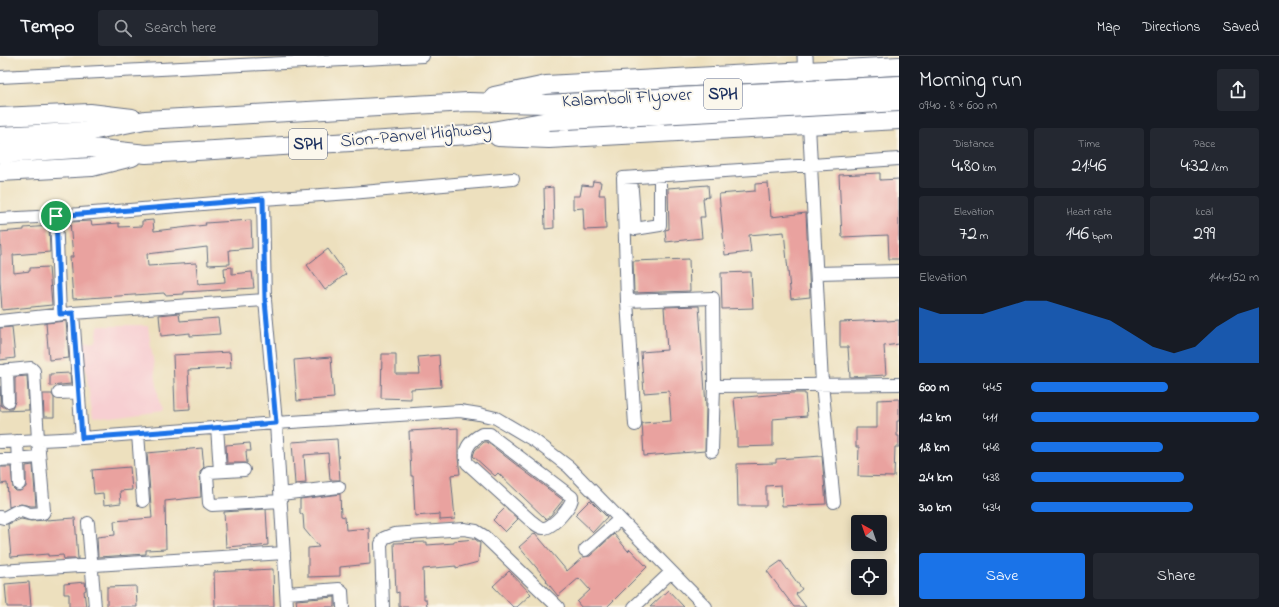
<!DOCTYPE html>
<meta charset="utf-8">
<style>
:root{--surface:#171b24;--page:#242831;--text:#f1f3f6;--muted:#9ea1a6;--line:#363941;--accent:#1a73e8}
body{margin:0;font-family:"Indie Flower",sans-serif;background:var(--page);color:var(--text);height:100vh;display:flex;flex-direction:column;font-size:15px;white-space:nowrap}
*{box-sizing:border-box;margin:0}
p{font-size:13px;color:var(--muted)}
.icon{flex:none;width:22px;height:22px;fill:none;stroke:currentColor;stroke-width:2;stroke-linecap:round;stroke-linejoin:round}
.map{position:relative;flex:1;overflow:hidden}
.sheet{display:flex;flex-direction:column;background:var(--surface);width:380px}
.sheet>*{flex:none}
.needle{width:26px;rotate:320deg}
.controls{position:absolute;left:851px;top:459px;display:grid;gap:8px}
.controls a{display:grid;place-items:center;width:36px;height:36px;border-radius:4px;background:var(--surface);box-shadow:0 2px 10px #0003;font-size:20px}
.pin{position:absolute;display:grid;place-items:center;width:34px;height:34px;color:#fff;margin:-17px;border:2px solid #fff;border-radius:50%;box-shadow:0 1px 4px #0007}
.round{display:grid;place-items:center;flex:none;width:42px;height:42px;border-radius:4px;background:var(--page)}
.headline{display:flex;align-items:center;justify-content:space-between;height:68px;padding:0 20px}
h1{font-size:22px;font-weight:600;line-height:30px}
.metrics{display:grid;grid-template-columns:repeat(3,1fr);gap:6px;height:68px;padding:4px 20px}
.metrics div{display:grid;align-content:center;border-radius:4px;background:var(--page);text-align:center}
.metrics b{font-size:20px;font-weight:600}
.metrics small{font-size:11px;font-weight:400}
.metrics p{font-size:11px}
.chart{height:112px;padding:8px 20px}
.chart p{display:flex;justify-content:space-between}
.chart svg{width:100%;height:72px;margin-top:4px;fill:var(--accent);opacity:.7}
.cta{display:flex;gap:8px;margin-top:auto;padding:8px 20px}
.cta a{flex:1;height:46px;border-radius:4px;background:var(--accent);color:#fff;font-size:16px;font-weight:600;line-height:46px;text-align:center}
.cta a+a{background:var(--page);color:var(--text)}
ul{padding:0 20px;list-style:none;font-size:13px}
li{display:grid;grid-template-columns:64px 48px 1fr;align-items:center;height:30px}
li i{height:10px;border-radius:5px;background:var(--accent)}
header{display:flex;align-items:center;gap:24px;box-sizing:border-box;height:56px;padding:0 20px;background:var(--surface);border-bottom:1px solid var(--line)}
header strong{font-size:19px}
nav{display:flex;gap:22px;margin-inline-start:auto;font-size:14px}
.search{width:280px;height:36px;background:var(--page);display:flex;align-items:center;gap:10px;box-sizing:border-box;padding:0 14px;border-radius:4px;color:var(--muted);font-size:15px}
main{display:flex;flex:1;min-height:0}
.map>svg:first-child{display:block}
</style>
<header>
<strong>Tempo</strong>
<div class="search"><svg class="icon" aria-label="search" viewBox="0 0 24 24"><circle cx="10" cy="10" r="6"/><path d="M15 15l6 6"/></svg>Search here</div>
<nav><a>Map</a><a>Directions</a><a>Saved</a></nav>
</header>
<main>
<div class="map">
<svg width="899" height="551" viewBox="0 0 899 551">
<rect width="100%" height="100%" fill="#fbf7ec"/>
<filter id="ink" filterUnits="userSpaceOnUse"><feTurbulence type="fractalNoise" baseFrequency=".025" numOctaves="2"/><feDisplacementMap in="SourceGraphic" scale="8" xChannelSelector="R" yChannelSelector="G"/><feConvolveMatrix kernelMatrix="1 2 1 2 8 2 1 2 1" color-interpolation-filters="sRGB"/></filter>
<filter id="wash" filterUnits="userSpaceOnUse"><feTurbulence type="fractalNoise" baseFrequency=".012" numOctaves="4" result="noise"/><feDisplacementMap in="SourceGraphic" scale="16" xChannelSelector="R" yChannelSelector="G"/><feGaussianBlur stdDeviation="0.9" result="paint"/><feColorMatrix in="noise" values="0 0 0 0 0 0 0 0 0 0 0 0 0 0 0 0 0 1.4 0 .05"/><feComposite in="paint" operator="in"/></filter>
<g filter="url(#wash)">
<rect width="100%" height="100%" fill="#ede0be"/>
<path fill="#f7cfd2" d="M98,270H148L161,356L93,365L82,286L96,285Z"/>
<g id="blocks">
<path fill="#e9a29f" d="M880,117V124L899,123V203H889L888,179L842,181L839,119Z
M593,125L601,126L599,139H605L606,173L584,174L583,152L573,153V140H580L582,129L592,130Z
M768,127L771,161L806,157L810,241L791,243L784,176L749,179L751,196L725,199L719,138L755,135V128Z
M708,129L709,141L703,142L705,161H700L702,182L666,186L665,174L669,173L668,132Z
M553,131L554,172L545,173L544,132Z
M153,164L154,175L206,169L205,167L251,164L252,192L229,194L230,208L208,209L207,191L147,198L148,210L196,207L198,228L225,226L224,212L232,211V218L252,216L254,232L184,236V238L165,239L164,237L73,243L70,201H73L70,166L91,165L92,169L119,167V171L142,170V165Z
M49,170L50,196L13,199L14,217L30,215V212L49,211L52,249L2,254L0,224V199H1L0,176L24,174V172Z
M328,193L346,218L325,234L307,209Z
M689,203L690,235L634,237L633,205Z
M751,216L753,252L722,253L721,217Z
M699,250L706,350L705,395L644,400L642,367L671,365L669,335L644,337L641,296L667,294L664,251Z
M179,257L180,265L218,262L220,278L190,280V277L161,280L159,259Z
M887,264V265L899,264V288L884,290L886,319L850,321L848,291H840V266Z
M66,265L69,302L49,304L46,267Z
M12,271L15,302L0,304V272Z
M230,296L231,312L188,314L190,353L175,354L173,299Z
M382,298H396V318H420L418,301L439,299L441,331L411,333V343L381,342Z
M331,301L334,342L297,345L294,304Z
M70,317L71,328L50,330V318Z
M27,320L29,354L0,355V330L1,349L5,352H12L15,345V321Z
M792,337H805L807,360L773,363V390L737,391V376L734,342Z
M43,338H52L54,342V361H44Z
M899,343V365H897V380H899V391H895L894,421L858,420L859,391H856V372H877V344Z
M458,372V402L460,418L451,419L455,463L440,464V458L415,460L413,420H411L409,375Z
M337,383L340,424H330L328,397L304,399L306,427L295,428L292,386Z
M484,386H487L523,414L563,444L551,459L546,463L498,417L495,420L473,400L475,394Z
M250,387L251,395H246L247,407H227L226,389Z
M202,392L204,411L200,415V419L201,441L165,445L166,493L146,494V498L98,501L97,481L115,479L114,465L152,462L147,397Z
M822,400L826,448L782,450L781,429L766,430V450H738L737,408L776,407V403Z
M33,409L36,450H31L21,448L9,451L7,427L1,428L0,411H11L13,432L16,435H20L26,431V410Z
M130,411L132,434L120,435L121,447L104,449L103,437L94,438L92,414Z
M340,438L341,460L345,461L346,474L369,472L370,508L340,511V520L308,521V492L319,491L304,473L303,459L300,457V443Z
M590,444L607,461L593,476L575,459Z
M505,452L518,463L505,476L493,464Z
M266,453L268,489L251,491V489L226,491L224,456Z
M75,462L78,503H64L63,499L48,500V498L11,501L8,468L21,463L31,465Z
M535,477L567,515L583,501L590,500L614,478L628,495L630,493L647,511L607,551H581L577,546L590,534L579,522L558,540L546,525L547,524L519,491Z
M475,483L480,487L478,506L456,512V510L423,513L424,543H426L427,551H399V536L396,537L394,487L427,486V489L454,487V485Z
M781,505L802,533L796,538L806,551H794L767,515Z
M273,513L274,551H215L214,516Z
M509,515L531,538L517,551H513L493,530Z
M29,526L31,551H7L5,528Z
M85,526L86,534L84,535L86,551H69V538H64V528Z
M136,530L137,551H107V531Z
M668,534L684,551H650Z
M335,541V551H297L296,544Z"/>
</g>
</g>
<g filter="url(#ink)">
<use href="#blocks" fill-opacity="0" stroke="#646d80" stroke-width="1"/>
<g fill="none" stroke-linecap="round" stroke-linejoin="round">
<defs>
<path id="minor" d="M0,21L423,0
M809,69L822,328L834,446
M631,122L635,173L660,169V120
M263,143L265,244L276,367L287,551
M56,160L60,258
M0,163L56,160L263,143L351,137L513,123
M817,217L899,215
M627,245L713,242L714,330L899,328
M73,257L82,382
M0,265L73,257L265,244
M7,314L8,345
M0,315L31,312L34,315L38,384L44,455L43,457L30,458L22,455L15,456L4,462L0,461
M59,337L79,336
M635,369L627,245L623,122L899,103
M217,371L220,415
M138,378L143,445
M482,378H490L493,381L572,441C573,449 552,473 543,472C539,472 534,467 530,464L467,407C462,393 471,384 482,378Z
M17,385L19,428
M0,386L82,382L276,367L460,355L479,358L496,362L535,385L569,411L706,551
M712,395L714,330
M0,404L39,401
M244,414L209,416L207,418L209,447L212,449L281,445
M281,438L339,431
M88,467L95,551
M585,494L620,463
M0,515L284,497
M287,537L339,533L342,535L343,551
M383,551L381,488L384,482L394,478L464,473L476,475L484,480L558,551
M634,551L671,516"/>
<path id="major" d="M805,0L806,26"/>
<path id="highway" d="M494,40L546,29L899,10
M0,61L90,57L132,62
M0,80L91,75L145,64L468,46L547,48
M498,81L549,83L899,64
M0,98L92,92L146,98L470,79L548,65
M0,116L92,111L132,101"/>
</defs>
<use href="#minor" stroke="#646d80" stroke-width="14"/>
<use href="#major" stroke="#646d80" stroke-width="17"/>
<use href="#highway" stroke="#646d80" stroke-width="20"/>
<use href="#minor" stroke="#fff" stroke-width="12"/>
<use href="#major" stroke="#fff" stroke-width="15"/>
<use href="#highway" stroke="#fff" stroke-width="18"/>
<defs>
<path id="highway-bridge" d="M547,48L899,29
M548,65L899,46"/>
</defs>
<use href="#highway-bridge" stroke="#646d80" stroke-width="20" stroke-linecap="butt"/>
<use href="#highway-bridge" stroke="#fff" stroke-width="18"/>
</g>
</g>
<g fill="none" stroke-linecap="round" stroke-linejoin="round" filter="url(#ink)">
<defs>
<path id="route" d="M263,143L265,244L276,367L82,382L73,257L60,258L56,160Z"/>
</defs>
<use href="#route" stroke="#fff" stroke-width="8"/>
<use href="#route" stroke="#1a73e8" stroke-width="5"/>
</g>
<g text-anchor="middle" dominant-baseline="central" stroke-width="4" stroke-linejoin="round" paint-order="stroke">
<g fill="#fbf7ec" stroke="#5e6b89" stroke-width="1">
<rect x="704" y="23" width="38" height="30" rx="3"/>
<rect x="289" y="73" width="38" height="30" rx="3"/>
</g>
<g font-size="17" font-weight="bold" fill="#1b2f5e">
<text x="723" y="38">SPH</text>
<text x="308" y="88">SPH</text>
</g>
<g font-size="18" fill="#1b2f5e" stroke="#fbf7ec">
<text transform="translate(627 43) rotate(-3)">Kalamboli Flyover</text>
<text transform="translate(416 80) rotate(-5)">Sion-Panvel Highway</text>
</g>
</g>
</svg>
<div class="controls">
<a><svg class="needle" viewBox="-14 -14 28 28"><path d="M0-13l5 13h-10z" fill="#e53935"/><path d="M0 13l5-13h-10z" fill="#9ea1a6"/></svg></a>
<a><svg class="icon" aria-label="locate" viewBox="0 0 24 24"><circle cx="12" cy="12" r="6"/><path d="M12 2v4M12 18v4M2 12h4M18 12h4"/></svg></a>
</div>
<div class="pin" style="left:56px;top:160px;background:#1e9e55"><svg class="icon" aria-label="arrive" viewBox="0 0 24 24"><path d="M6 21V4h12l-3 4 3 4H6"/></svg></div>
</div>
<section class="sheet">
<div class="headline"><div><h1>Morning run</h1><p>09:40 · 8 × 600 m</p></div><a class="round"><svg class="icon" aria-label="share" viewBox="0 0 24 24"><path d="M12 15V3M7 8l5-5 5 5M5 13v7h14v-7"/></svg></a></div>
<div class="metrics">
<div><p>Distance</p><b>4.80<small> km</small></b></div>
<div><p>Time</p><b>21:46</b></div>
<div><p>Pace</p><b>4:32<small> /km</small></b></div>
</div>
<div class="metrics">
<div><p>Elevation</p><b>72<small> m</small></b></div>
<div><p>Heart rate</p><b>146<small> bpm</small></b></div>
<div><p>kcal</p><b>299</b></div>
</div>
<div class="chart"><p><span>Elevation</span>144–152 m</p>
<svg viewBox="0 0 160 44" preserveAspectRatio="none"><path d="M0 44V10L10 14L20 14L30 14L40 10L50 6L60 6L70 10L80 14L90 18L100 26L110 34L120 38L130 34L140 22L150 14L160 10V44z"/></svg>
</div>
<ul>
<li><b>600 m</b>4:45<i style="width:60%"></i></li>
<li><b>1.2 km</b>4:11<i style="width:100%"></i></li>
<li><b>1.8 km</b>4:48<i style="width:58%"></i></li>
<li><b>2.4 km</b>4:38<i style="width:67%"></i></li>
<li><b>3.0 km</b>4:34<i style="width:71%"></i></li>
</ul>
<div class="cta"><a>Save</a><a>Share</a></div>
</section>
</main>
